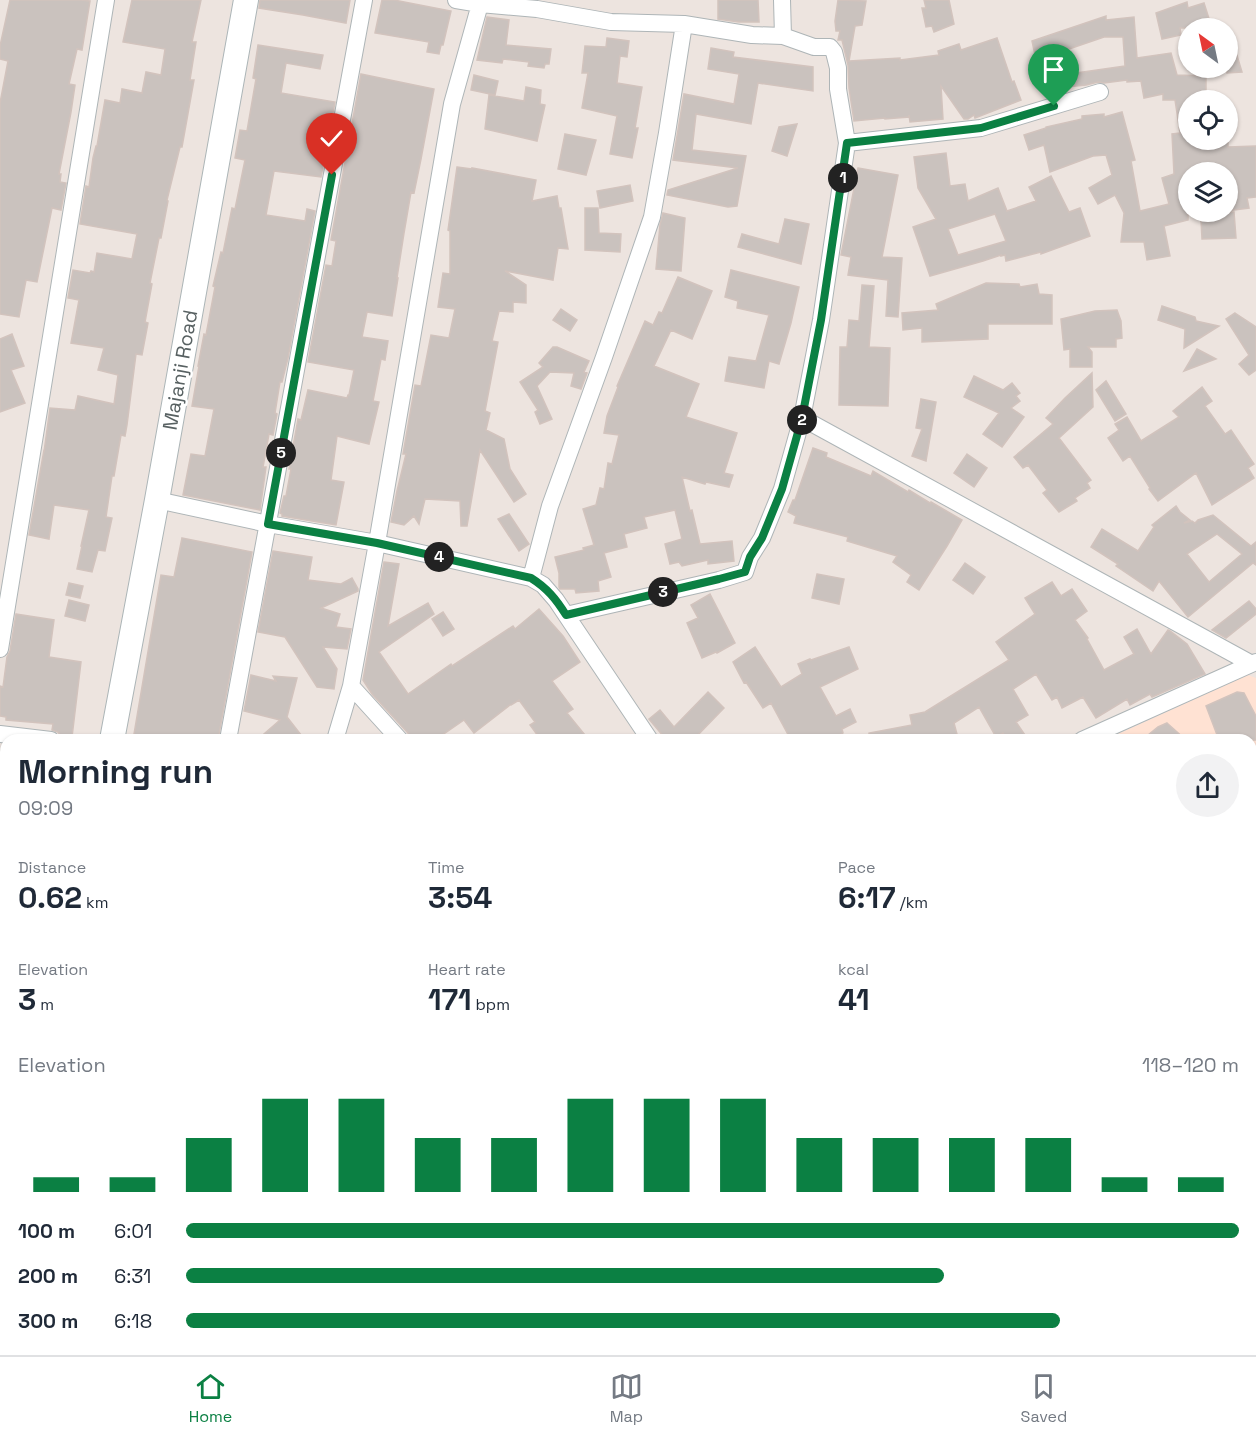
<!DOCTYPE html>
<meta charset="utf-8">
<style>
:root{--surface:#fff;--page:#f2f2f3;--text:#1f2937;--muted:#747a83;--line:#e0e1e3;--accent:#0b8043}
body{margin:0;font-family:"Space Grotesk",sans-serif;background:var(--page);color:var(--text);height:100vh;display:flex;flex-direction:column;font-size:22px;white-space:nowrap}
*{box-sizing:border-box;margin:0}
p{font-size:20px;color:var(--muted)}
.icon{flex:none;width:33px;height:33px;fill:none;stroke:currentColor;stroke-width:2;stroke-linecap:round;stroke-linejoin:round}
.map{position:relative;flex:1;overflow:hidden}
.panel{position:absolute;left:0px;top:734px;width:1257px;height:622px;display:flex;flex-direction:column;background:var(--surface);border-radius:18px 18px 0 0;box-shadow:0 2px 4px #0004}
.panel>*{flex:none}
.needle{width:39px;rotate:327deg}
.controls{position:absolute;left:1178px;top:18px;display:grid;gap:12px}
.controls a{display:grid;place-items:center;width:60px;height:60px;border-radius:50%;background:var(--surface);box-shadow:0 2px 4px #0004;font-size:30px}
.pin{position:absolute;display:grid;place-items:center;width:51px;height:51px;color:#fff;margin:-62px -26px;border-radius:50% 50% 50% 0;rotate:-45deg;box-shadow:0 0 6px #0007}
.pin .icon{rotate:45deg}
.km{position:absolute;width:30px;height:30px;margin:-15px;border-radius:50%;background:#222;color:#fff;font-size:16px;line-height:30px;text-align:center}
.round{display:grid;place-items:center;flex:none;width:63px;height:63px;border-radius:32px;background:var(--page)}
.head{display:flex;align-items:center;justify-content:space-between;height:102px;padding:0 18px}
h1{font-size:33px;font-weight:700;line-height:45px}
.figures{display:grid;grid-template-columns:repeat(3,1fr);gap:9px;height:102px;padding:6px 18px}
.figures div{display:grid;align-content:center}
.figures b{font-size:30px;font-weight:700}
.figures small{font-size:16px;font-weight:400}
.figures p{font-size:16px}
.chart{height:168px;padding:12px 18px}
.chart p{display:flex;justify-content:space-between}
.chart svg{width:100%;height:108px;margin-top:6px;stroke:var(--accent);stroke-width:6}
ul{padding:0 18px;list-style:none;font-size:20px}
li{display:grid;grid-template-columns:96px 72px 1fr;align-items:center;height:45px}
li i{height:15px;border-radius:8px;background:var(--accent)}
.tabs{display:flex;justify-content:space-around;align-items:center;height:84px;border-top:2px solid var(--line);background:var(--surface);font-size:16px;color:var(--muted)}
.tabs a{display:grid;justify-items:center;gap:3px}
.tabs .on{color:var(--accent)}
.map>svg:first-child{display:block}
</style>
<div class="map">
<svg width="1256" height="1355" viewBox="0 0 1256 1355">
<rect width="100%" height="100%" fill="#ede4df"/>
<path fill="#ffe2d3" d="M1248,675L1256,678V764L1251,766V740H1105Z"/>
<path fill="#cce8b9" d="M1256,761V801L1255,804L1256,806V860H1251V762Z
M1256,943V1212L1251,1214V949Z"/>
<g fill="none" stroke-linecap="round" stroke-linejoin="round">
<path stroke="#9efcff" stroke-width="5" d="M1251,1215L1256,1214"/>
</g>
<path fill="#cac2be" stroke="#d2c3bd" stroke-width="1.5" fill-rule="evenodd" d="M10,0H81L90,1L82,50L77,49L69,84L75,85L71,112L59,174H61L60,182L66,183L61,210L52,208L37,282L26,280L19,317L0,314V103L8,61L0,59V46Z
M132,0H201L192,42H196L190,80H194L182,147H180L167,200L168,201L161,238H159L150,283L152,284L145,322L148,323L142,355L136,354L127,425L125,436L121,435L114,476H112L106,517L112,518L105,551L98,550L92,572L77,569L82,546H81L89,510L54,505L49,539L29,535L44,450V452L50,408L75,410L78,396L114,404L118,375L98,370L104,348L71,343L79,300L68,298L73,270L90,273L91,271L94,272L97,253L132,259L137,234L80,224L86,186L89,187L93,158L96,146H97L105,100L120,103L122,89L142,93L146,72L161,75L165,49L123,42Z
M260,0H350L346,23L303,15L259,8Z
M382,0H394L451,11L443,45H441L439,54L427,52L429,42L375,33Z
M718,0H758L759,22H739L718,19Z
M838,0L866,1L862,25L855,26L849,61L900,58V60L939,55L938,51L959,44L961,50L997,38L1012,82L1014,81L1021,100L975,118L974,115L968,119H964L941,86L943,119L910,122L909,115V117L885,119V118L854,121L849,88L848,65L842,40H838L840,31H836L835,21Z
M924,0H949L954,24L934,32L932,26L926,27L922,8H926Z
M1187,2L1188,8L1204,3L1212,28H1180L1181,35L1162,39L1156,13Z
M1106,16V20L1134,17L1137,58L1171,53L1177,75L1206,76V100H1188V140H1202V141L1228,139V147L1256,146V197L1247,198L1249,208L1227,211V172H1188V220L1164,226L1170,256L1147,260L1144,242H1121L1124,213L1115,195L1098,204L1089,188L1112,175L1106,155L1093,156L1050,172L1044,145L1029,150L1024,135L1046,128V127L1082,119V116L1104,114V117L1122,112L1135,160L1131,161L1140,211L1169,204L1162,178L1174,174L1172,134L1180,133L1175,100H1163V94L1144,98L1141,81L1127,82V80L1104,83L1098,82L1086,85L1057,88L1053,61L1037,64L1032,41ZM1104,37H1123L1125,66L1069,74L1066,50Z
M487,17L509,20L506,45L551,49L549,64H545L544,68L528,66L529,62L503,59L502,63L477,60Z
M1227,32H1230L1242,72L1227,73Z
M607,38L629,41L627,57L620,56L617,83L642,87L635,128H638L632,158L610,154L617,116L582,108L588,73H582L585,46L606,47Z
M258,45L323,55L320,69L286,63L281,93L335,102L321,177L274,171L266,215L305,221L307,209L315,211L288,358L282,382H280L275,413L277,414L273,435L269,434L263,467H266L260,510L183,495L191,454L205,456L214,409L192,406L199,366H198L204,334L206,335L215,287L213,286L221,252L223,253L232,208L235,209L245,160L235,158L240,130L247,131L256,79L253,78Z
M711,48L734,52L733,57L813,67V91L758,83L751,124L696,114L692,150L746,156L737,206L728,207L667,195L668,190L738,168L673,160L684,94L734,104L739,74L708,69Z
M361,74L434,89L421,159L414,193L411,192L404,233L397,278H398L392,316L367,312L362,337L388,341L385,360L381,359L373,401L379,402L369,444L337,436L331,480L344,482L336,525L282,516V514L280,513L284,496H286L291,469H289L298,419L301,420L308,390L347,398L348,395H349L354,370L308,362L326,265L332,266L336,241L331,240Z
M474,75L498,81L495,95L471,90Z
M526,87L541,90L540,104L545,105L537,141L485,129L489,95L524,101Z
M797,124L787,156L772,151L779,127Z
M565,134L596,140L586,175L558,169Z
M946,153L950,186L965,184L968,201L998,188L1007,211L1036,201L1029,187L1051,176L1069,212L1080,208L1090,236L1041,254V252L1006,261L1005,255L1001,256V255L983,261L930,276L913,227L936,219L918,188L914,157ZM995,214L1006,241L958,255L948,229Z
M457,167L472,169V168L536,180L532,201L557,196L559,208H561L568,249L558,248L553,280L505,271L526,285V303L513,302V312L499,311L492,341L498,342L485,411L490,413L486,430L504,439L510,469L526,494L514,502L480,450L467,526H461L460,501L425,499L419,524L414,516L404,525L391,522L397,491L406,454H403L415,385L421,386L431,335L449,338L455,309L438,307L443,273L450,274V231L448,230Z
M858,168L898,175L882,257L902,258L898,317L886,316L888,280L848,275L851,257L841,255Z
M630,185L633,201L600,208L597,191Z
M585,208H598L599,233L621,234L620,252L585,250Z
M1219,212H1234L1236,238L1202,239L1201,220L1220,219Z
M663,213L685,218L681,271L656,269L660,225Z
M785,219L809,224L801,264L738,247L742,234L779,244Z
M731,270L799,287L791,323L779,364L769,361L764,388L725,381L729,357L756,361L769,315L737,308L738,301L725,297Z
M678,277L712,291L692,339L671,330L654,366L699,384L686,417L737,433L724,473L733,475L729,487L706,482L705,484L682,477L690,511L692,510L700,544L732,541L734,561L708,564V560L682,566L679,562L670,564L665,544L682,539L675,510L644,517L647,528L624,534L627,547L604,553L611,577L598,581L599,591L576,593L575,589H560L559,587V573L555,557L584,550L583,548L594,545L583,509L596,505L600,488L604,489L608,463L612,464L619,435L604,433L607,416L618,387L617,386L645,321L653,325L659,312L662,313Z
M986,283L1019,284L1020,287L1037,284L1039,294L1052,295V324H988V339L922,342V328L903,330L902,313L938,310L936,304Z
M862,285L874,286L869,347L890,348L888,406L839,405L840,347H847L849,320L859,321Z
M1162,306L1195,317L1196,321L1219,326L1184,348L1185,329L1158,320Z
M561,309L577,320L570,331L553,320Z
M1117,310L1121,321L1122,338L1116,339V347H1088L1092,352V367H1070V349L1064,350L1061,319L1095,311Z
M1235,313L1256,327V370L1249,375L1239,364L1249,355L1226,319Z
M12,334L24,366L11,370L25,403L0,412V339Z
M553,347H557L589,361L584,372L587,373L581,389L571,386L574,373L550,372L537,386L552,419L540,424L535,412L538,410L520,382L543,367L539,363Z
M1197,349L1216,359L1184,371Z
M1092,373L1093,407L1059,438L1091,480L1087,483L1090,488L1075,498L1077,501L1059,512L1043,493L1047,490L1028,465L1023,468L1014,457L1053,424L1046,418L1065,398Z
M974,376L1003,390L1012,383L1020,393L1016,396L1020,401L1011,408L1024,417L1002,447L983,434L999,413L964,397Z
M1106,381L1126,414L1115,421L1096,390Z
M1202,387L1212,401L1205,406L1225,434L1231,430L1254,464L1248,468L1254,478L1212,505L1196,473L1158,501L1149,489L1150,488L1130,456L1123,461L1108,438L1119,430L1115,424L1127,417L1141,441L1179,417L1173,411Z
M921,399L936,402L926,461L912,456L922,429L916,428Z
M813,448L827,453L826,457L871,476L873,471L908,492L909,490L930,503L931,502L962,520L947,546L919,590L907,582L911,575L893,562L897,556L847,541L848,537L794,523L796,516L788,512L793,500H795Z
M967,454L987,468L974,487L954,473Z
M1176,506L1180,512L1190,520L1184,523L1192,521L1195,523L1198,520L1213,515L1251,546L1256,542V565L1253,563L1188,617L1159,581L1153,591L1116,566L1118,564L1091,547L1102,529L1138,551L1154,527L1152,525ZM1217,534L1242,554L1209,582L1187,554Z
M509,514L529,544L519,551L498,519Z
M182,538L252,552L218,740H133L161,575L174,577Z
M273,551L312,557L308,580L341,584L352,578L358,589V591L321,608L340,614L336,627L351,629L347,649L323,647L337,669L334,689L317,687L285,637L258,632Z
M384,562L399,564L388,626L428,603L434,614L379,652L408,694L451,664L452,666L513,626L515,629L539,609L563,636L580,662L552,681L573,709L567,713L589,740H541L530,725L535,722L519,700L511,705H510L474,733L464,720L435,740H410L408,733L372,694L363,680Z
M965,563L985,577L973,594L953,580Z
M817,574L844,579L839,604L812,598Z
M1052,582L1061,596L1072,589L1087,611L1075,620L1088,638L1087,639L1104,670L1134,654L1124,637L1137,629L1151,654L1168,630L1170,631L1187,644L1205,674L1152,697L1150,694L1130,705L1127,699L1096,718L1083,697L1062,708L1057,697L1052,700L1036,674L1013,689L1028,715L1016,722L1025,735L1018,740H1007L1003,733L996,737L979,707L954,723L958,738L950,740H869V733L912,725L910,715L925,712L1009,660L996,642L1035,614L1025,598Z
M69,583L83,586L80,598L66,595Z
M710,594L735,643L717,653L716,652L702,658L687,623L698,618L691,605Z
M69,600L89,605L85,621L65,616Z
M1249,601L1256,609V614L1226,638L1212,630Z
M443,612L454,629L443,636L432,619Z
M16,614L54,620L49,657L81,662L72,737L61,736L58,732L52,730L53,724L6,720V717L0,716V686L3,687L7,657L10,651Z
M755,647L781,687L802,674L798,664L810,659L811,660L849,647L858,669L820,687L836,716L850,709L856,722L842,729L843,733L831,740H791L771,703L763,708L746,682L744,683L733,662Z
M251,675L276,681L273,676L297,678L287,717L305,740H257L280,720L244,711Z
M708,692L724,708L693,740H662L664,737L649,719L660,710L674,727Z
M1237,692L1244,693L1256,716V740H1219L1206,706Z
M1167,723L1186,740H1142L1158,727Z"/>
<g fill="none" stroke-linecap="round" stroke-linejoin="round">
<defs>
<path id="minor" d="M456,0L480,4
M847,143L981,128L1100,92
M802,418L1250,663
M157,500L268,524L377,543L531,578L543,585L556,600L650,740
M531,578L550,506L604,357L652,217L667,133L684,24
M566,615L719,580L745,572L750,557L762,538L782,489L802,418L821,320L847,143L838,89V68L834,52L830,47H814L783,36
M0,649L106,0
M351,686L400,740
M0,734L51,740
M228,740L364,0
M335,740L351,686L377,543L452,104L480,4L537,9L611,22L684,24L752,35L783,36L782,0
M1082,740L1256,662
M1251,1227L1256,1226
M0,1259L6,1258
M883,1350L887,1355
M1188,1350L1191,1355
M274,1355L275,1350"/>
<path id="secondary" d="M112,740L157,500L246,0
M5,1355L6,1345"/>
</defs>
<use href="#minor" stroke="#aeb5b7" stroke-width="18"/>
<use href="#secondary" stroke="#acb5b7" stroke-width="26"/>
<use href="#minor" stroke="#fff" stroke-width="16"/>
<use href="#secondary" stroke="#fff" stroke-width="24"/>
</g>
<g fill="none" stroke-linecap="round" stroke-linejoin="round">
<defs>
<path id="route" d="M332,175L268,524L377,543L531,578C547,588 556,599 566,615L719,579L745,572L750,557L762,538L782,489L802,418L821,320L847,143L981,128L1054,106"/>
</defs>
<use href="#route" stroke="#fff" stroke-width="12"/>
<use href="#route" stroke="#0b8043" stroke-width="8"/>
</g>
<g text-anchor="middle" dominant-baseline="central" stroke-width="5" stroke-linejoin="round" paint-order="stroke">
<g font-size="20" fill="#586162" stroke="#fff">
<text transform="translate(180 370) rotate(-80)">Majanji Road</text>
</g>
</g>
</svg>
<div class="controls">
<a><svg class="needle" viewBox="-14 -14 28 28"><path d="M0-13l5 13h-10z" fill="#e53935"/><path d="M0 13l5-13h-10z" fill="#747a83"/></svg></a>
<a><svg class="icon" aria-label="locate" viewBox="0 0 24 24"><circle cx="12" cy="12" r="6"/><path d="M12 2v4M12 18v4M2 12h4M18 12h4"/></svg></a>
<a><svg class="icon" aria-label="layers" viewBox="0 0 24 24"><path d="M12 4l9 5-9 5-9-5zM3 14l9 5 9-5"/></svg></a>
</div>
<div class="pin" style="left:1054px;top:106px;background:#1e9e55"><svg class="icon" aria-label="arrive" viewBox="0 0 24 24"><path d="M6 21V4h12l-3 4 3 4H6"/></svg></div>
<div class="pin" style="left:332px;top:175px;background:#d93025"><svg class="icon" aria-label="check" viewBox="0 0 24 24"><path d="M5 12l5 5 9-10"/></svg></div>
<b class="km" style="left:843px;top:178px">1</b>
<b class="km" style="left:802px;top:420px">2</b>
<b class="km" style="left:663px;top:592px">3</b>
<b class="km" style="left:439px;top:557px">4</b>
<b class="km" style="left:281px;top:453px">5</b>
<section class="panel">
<div class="head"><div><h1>Morning run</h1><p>09:09</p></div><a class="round"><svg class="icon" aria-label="share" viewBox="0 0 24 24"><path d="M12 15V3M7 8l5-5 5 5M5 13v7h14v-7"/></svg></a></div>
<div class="figures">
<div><p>Distance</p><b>0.62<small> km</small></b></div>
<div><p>Time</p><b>3:54</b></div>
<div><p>Pace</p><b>6:17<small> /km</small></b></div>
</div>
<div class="figures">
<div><p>Elevation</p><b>3<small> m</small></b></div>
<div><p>Heart rate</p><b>171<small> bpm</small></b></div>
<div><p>kcal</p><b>41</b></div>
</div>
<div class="chart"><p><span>Elevation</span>118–120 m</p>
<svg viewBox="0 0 160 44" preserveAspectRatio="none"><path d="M5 44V38M15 44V38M25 44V22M35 44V6M45 44V6M55 44V22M65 44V22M75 44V6M85 44V6M95 44V6M105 44V22M115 44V22M125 44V22M135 44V22M145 44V38M155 44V38"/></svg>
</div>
<ul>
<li><b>100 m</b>6:01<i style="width:100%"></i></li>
<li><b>200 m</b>6:31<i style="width:72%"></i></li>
<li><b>300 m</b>6:18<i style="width:83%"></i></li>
</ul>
</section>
</div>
<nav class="tabs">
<a class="on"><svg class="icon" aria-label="home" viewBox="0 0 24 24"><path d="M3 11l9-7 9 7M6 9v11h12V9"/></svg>Home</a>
<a><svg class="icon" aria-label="map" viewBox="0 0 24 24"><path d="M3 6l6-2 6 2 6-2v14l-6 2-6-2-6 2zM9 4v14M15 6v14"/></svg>Map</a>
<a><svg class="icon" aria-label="saved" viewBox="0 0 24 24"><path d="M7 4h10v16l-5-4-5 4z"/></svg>Saved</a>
</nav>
